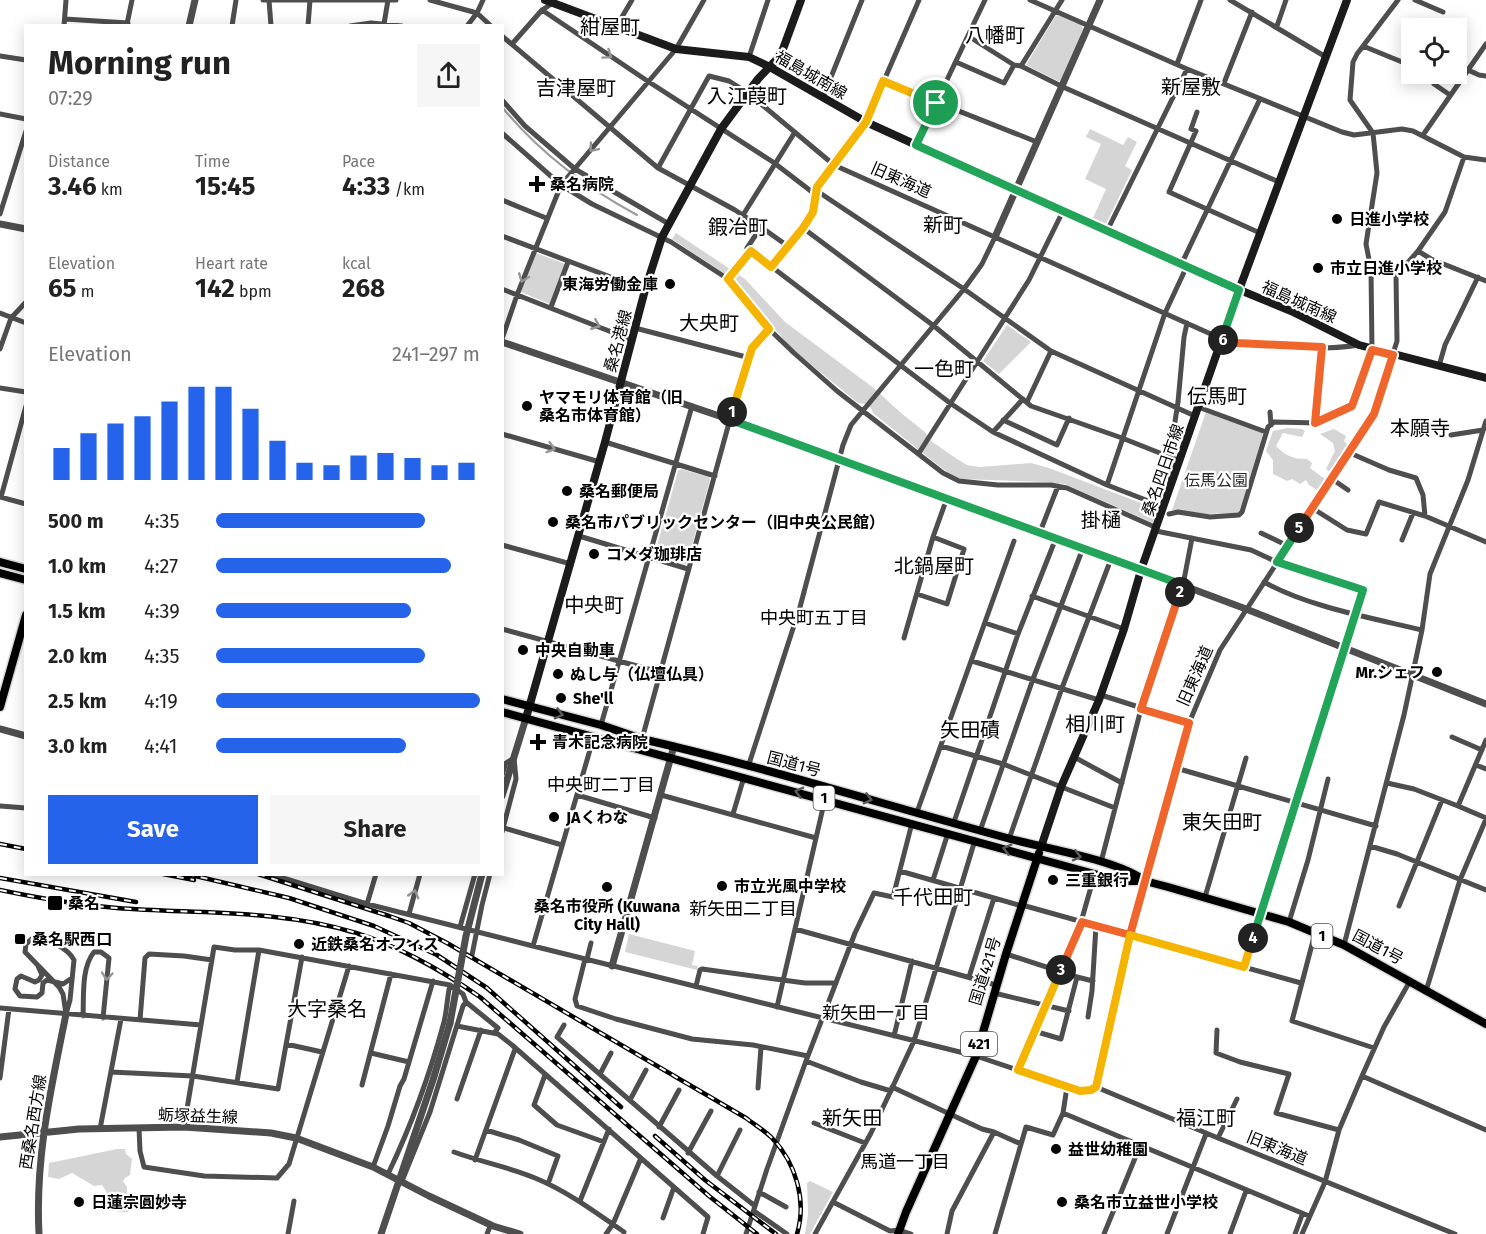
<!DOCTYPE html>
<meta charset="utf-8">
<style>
:root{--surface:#fff;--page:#f6f6f6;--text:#222;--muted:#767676;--accent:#2563eb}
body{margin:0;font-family:"Fira Sans","Noto Sans JP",sans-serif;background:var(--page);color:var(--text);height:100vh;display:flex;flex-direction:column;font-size:22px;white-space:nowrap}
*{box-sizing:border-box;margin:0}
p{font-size:20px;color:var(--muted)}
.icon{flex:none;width:33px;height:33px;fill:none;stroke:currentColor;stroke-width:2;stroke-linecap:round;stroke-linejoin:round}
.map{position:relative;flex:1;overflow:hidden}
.panel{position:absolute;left:24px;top:24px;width:480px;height:852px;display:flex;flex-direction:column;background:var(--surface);border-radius:0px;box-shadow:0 3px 15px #0003}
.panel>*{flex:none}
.buttons{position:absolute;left:1401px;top:18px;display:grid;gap:12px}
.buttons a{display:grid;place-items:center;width:66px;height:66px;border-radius:0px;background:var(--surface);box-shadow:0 3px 15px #0003;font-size:30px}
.pin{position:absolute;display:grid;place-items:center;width:51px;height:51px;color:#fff;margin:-26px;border:3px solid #fff;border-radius:50%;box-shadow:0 2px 6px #0007}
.km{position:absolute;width:30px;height:30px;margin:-15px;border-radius:50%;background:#222;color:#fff;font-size:16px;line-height:30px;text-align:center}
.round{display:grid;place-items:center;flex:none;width:63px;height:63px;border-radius:0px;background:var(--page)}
.headline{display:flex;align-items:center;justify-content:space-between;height:102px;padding:0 24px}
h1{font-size:33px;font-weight:700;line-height:45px}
.metrics{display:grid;grid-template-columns:repeat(3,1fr);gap:9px;height:102px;padding:6px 24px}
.metrics div{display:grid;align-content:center}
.metrics b{font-size:26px;font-weight:700}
.metrics small{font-size:16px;font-weight:400}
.metrics p{font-size:16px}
.chart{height:168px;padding:12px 24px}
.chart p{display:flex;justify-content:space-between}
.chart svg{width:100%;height:108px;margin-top:6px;stroke:var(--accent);stroke-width:6}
.cta{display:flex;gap:12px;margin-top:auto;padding:12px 24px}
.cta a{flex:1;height:69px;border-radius:0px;background:var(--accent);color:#fff;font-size:24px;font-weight:700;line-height:69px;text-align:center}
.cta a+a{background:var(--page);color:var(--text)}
ul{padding:0 24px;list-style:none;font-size:20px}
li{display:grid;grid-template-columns:96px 72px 1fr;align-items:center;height:45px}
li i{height:15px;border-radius:8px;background:var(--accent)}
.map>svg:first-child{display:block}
</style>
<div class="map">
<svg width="1486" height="1234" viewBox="0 0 1486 1234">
<rect width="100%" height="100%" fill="#fff"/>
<path fill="#d5d5d5" d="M1058,15L1081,25L1083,29L1061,81H1058L1026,65L1055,17Z
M1090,129L1123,145L1128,137L1137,142L1125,166L1132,170L1106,224L1093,218L1106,189L1085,179L1101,144L1086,137Z
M676,233L745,279L785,322L875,389L901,413L925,432L931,441L957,459L967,465L980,467L1031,463L1049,468L1154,508L1156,511L1153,523L1065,484L1047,482L961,479L951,475L934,462L873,413L871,408L865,404L858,403L791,348L733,279L672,239Z
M536,253L565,264L550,304L521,292Z
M1007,325L1031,342L999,374L983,361Z
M1206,412L1261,432L1263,434L1239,513L1205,514L1172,510Z
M1288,428L1302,429L1305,431L1302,437L1283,433L1276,446C1286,456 1293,459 1307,459L1312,463L1310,468L1325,479L1319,491L1309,485L1306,480L1300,484L1292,479L1287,481L1273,474V460L1266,451L1273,431Z
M1334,429L1346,436L1344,441L1349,446L1331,473L1326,469L1335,451L1333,443L1320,434Z
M681,469L709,477L710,480L687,563L684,564L656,556L655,553L678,471Z
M629,934L695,951L692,965L698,966L697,970L625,952Z
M117,1149H125L126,1154L132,1159L130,1175L125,1178L123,1181L127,1187L128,1212H118L108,1202L106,1191L102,1185L94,1186L72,1173L59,1179L48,1177L49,1163Z
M810,1181L833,1192L810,1234H805L808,1215L807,1183Z"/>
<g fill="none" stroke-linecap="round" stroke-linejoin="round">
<path stroke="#9c9c9c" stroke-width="2" d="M502,107C538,151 587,188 637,215"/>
<defs>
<path id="primary" d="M0,707L26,615"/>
<path id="trunk" d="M0,562L26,569
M0,573L26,580
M502,699L601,725L642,739C764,767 885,805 1007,838C1042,848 1119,860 1145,881
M502,712L1120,881H1145L1168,887L1289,922L1344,945L1486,1024
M898,1234L906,1212L976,1056L1006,954L1039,853"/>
</defs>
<use href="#primary" stroke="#dbdbdb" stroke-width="11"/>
<use href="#trunk" stroke="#dbdbdb" stroke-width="11"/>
<path stroke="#4e4e4e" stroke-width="5" d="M263,0H396
M269,0L271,26
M430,0L477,13L491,26
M1030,0L1187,69L1342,132L1354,135L1402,129L1413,131L1464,157L1486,160
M1230,0L1326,57
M1415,0L1443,12
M542,10L649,82L773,162L816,195
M65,19L128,23
M127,24L132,0
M384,24L388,0
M64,26L66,0
M232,26L236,0
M308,26L310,0
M350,26L371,23L402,26
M467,26L477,13L483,0
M1277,26L1286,0
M616,27L632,0
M502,36L658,168L735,210L761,227L747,248L950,403L993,432L1107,485L1164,507
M968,36L1014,65
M512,44L542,10L553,3
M1363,46L1407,64
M0,56L26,60
M749,57L768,0
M956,62L1004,83L1014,65L1021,66L1063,87L1279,182
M1177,64L1201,0
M1456,64L1468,70
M1021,66L1062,0
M1468,70L1479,75L1486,76
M1441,74L1434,84L1450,95
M883,81L1037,142
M1224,83L1252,12
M823,97L862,0
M502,100L525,126L575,169L669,224
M1197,112L1191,129L1196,131L1169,192L1260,233
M0,114L26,119
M502,133L561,185L592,204L671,242L728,279L769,329L794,353L837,391L943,473L959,481L998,485H1051L1067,488L1157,528
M1423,135L1486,44
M916,145L985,0
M658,168L709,76L729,81L748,93L834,165L1222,339C1261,348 1320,351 1359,345
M817,191L964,289L1051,351L1195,416
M502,200L546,218
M0,214L26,131
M743,215L795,132
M761,227L789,247
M803,228L934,326L1031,406L1122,438L1180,461
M1107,231L1187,69
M502,236L645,290
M1418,251L1431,259L1486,281
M1181,265L1260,99
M771,267L803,228L813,212L817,187L866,122L919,0
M728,279L751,251
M502,289L632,340
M551,307L568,262
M0,313L26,323
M635,328L750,358
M502,339L517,295L561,185L676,49L704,0
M0,349L11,318L26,302
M1439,366L1445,345L1478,277
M0,388L26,392
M1027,402L1051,351
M1198,407L1266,432
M1270,412L1271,425
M1003,420L1057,445L1069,418
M1315,423L1322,347
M993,432L1023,399
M502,434L600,462
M1451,435L1483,430
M605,442L715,476
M919,453L1029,280L1063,211
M1350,453L1389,470L1416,478L1423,495L1425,516
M1170,478L1173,458L1172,441L1178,402L1184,337L1187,323
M1332,479L1348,490
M1107,485L1165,313L1186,268
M0,497L26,504
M1,497L26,406
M1312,508L1347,530L1366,534L1379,502L1425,516L1486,542
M1169,514L1178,512L1210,517L1239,515L1242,512L1268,427L1274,422L1319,423L1351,406L1372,350L1371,270L1366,244L1377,173L1373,133L1350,100L1353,62L1357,54L1398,0
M1156,531L1251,550L1277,562L1363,590L1244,967
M1040,532L1058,486
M1261,533L1288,546
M579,536L688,569
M1402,540L1413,513
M502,545L571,564
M1264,582C1309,607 1372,618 1422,630
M917,594L947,604L964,549L933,537L947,498
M1032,596L1124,629
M985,623L1018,634
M502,629L659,672
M904,638L933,537
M972,661L1099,700
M1101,695L1189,723
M601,725L692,406
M1452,737L1482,750
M642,739L732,412L752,348L769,329
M941,746L1003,764L1115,808
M1074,757L1122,783
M1476,765L1486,769
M748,767L800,607L843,445L851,425L964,289L982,264L995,237
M1176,768L1376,826
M502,775L506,763L514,758L516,779L502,832
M1387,783L1414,789L1458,806L1486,740
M577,795L655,818
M661,795L816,838L777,1007
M0,806L26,808
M1458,806L1486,818
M917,812L1014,541
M733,814L744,777
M954,822L1018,634L1056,538
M504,828L562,845
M980,831L1033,679L1083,548
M816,838L825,799
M1009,839L1062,688L1111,559
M1370,846L1397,854L1486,890
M1101,862L1141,709L1183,585L1192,538
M900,871L1022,906
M270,874L367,904L533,946L594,736
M933,880L948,833
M1205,897L1246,758
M367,904L376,874
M1022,905L1301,983
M1399,906L1442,800
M409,914L420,874
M1289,922L1308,860L1328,779
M460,927L475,874
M795,929L996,985
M1315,933L1292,1021L1374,1048
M33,938C47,938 68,948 74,960L70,1000L66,1014L63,994L59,987L25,952L26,944Z
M1344,945L1404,715L1422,630L1430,574L1468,480L1486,421
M533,946L976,1056L1080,1091L1091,1090L1096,1087
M1006,954L1077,977L1061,1039L1034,1031
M472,955L482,905L490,874
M585,959L575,999L577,1006L616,1019L692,1039L753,1045L808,1056
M587,959L591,943
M38,966L42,975L39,980L35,982L21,976L17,979L15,989L20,996L37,997L42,993L43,983L47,980L63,984L72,978
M969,977L994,898
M1077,977L1093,981
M696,986L700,970L702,969L805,983H836
M1426,991L1460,880L1486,819
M994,993L1069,1011
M0,1008L201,1025
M83,1016C84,997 81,968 94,952H101L109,958L103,1018
M1088,1017L1092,991L1096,926
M140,1020L145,958L149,954L184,956L212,960
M564,1025L557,1037L717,1176
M457,1026L498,1034L512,1045L708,1217L703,1234
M1217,1030L1216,1053L1240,1062L1289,1074L1276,1113L1339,1130
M894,1036L912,961
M286,1044L322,1052
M371,1053L409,1062
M806,1061L861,1082L891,1091
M1018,1070L1081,922L1095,873
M111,1072L193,1076L278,1089L302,957
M600,1074L611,1053
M545,1075L534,1105L557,1125L604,1142
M1362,1076L1486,1130
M0,1078L9,1009
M237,1082L259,950
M362,1085L391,974
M892,1087L982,1129L994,1132L1021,1144
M1067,1087L1063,1113L1309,1216
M1096,1087L1130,935L1189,723L1220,650L1374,414L1397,341L1396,276L1418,251L1445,212L1464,157
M1096,1087L1218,1138L1455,1234
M758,1088L761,1047
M457,1099L481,1030
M630,1100L646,1070
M814,1123L865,1143
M184,1127L214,947L235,950H259L450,985L463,994L466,1002L498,1028L494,1033
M659,1127L679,1090
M139,1128L140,1151L144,1167L204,1176L277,1178L289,1164L349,966
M100,1129L121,1019
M486,1130L519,1140L558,1156L548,1184
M740,1130L717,1176L755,1206
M1218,1138L1237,1099
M454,1152C481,1162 509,1167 535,1178C567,1191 595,1212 624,1232
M688,1153L711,1111
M475,1160L515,1049
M373,1167L388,1126L400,1086L404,1079L433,981
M388,1174C411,1126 430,1074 444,1022C447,1010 447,997 450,985
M402,1181L430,1112L463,1006L466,1002
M759,1192L786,1207
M580,1201L609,1129
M833,1202L890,1231L899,1230L911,1234
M754,1211L787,1234
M663,1218L674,1187
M288,1234L294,1201
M487,1234L491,1224
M606,1234L613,1224L641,1158
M746,1234L767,1169L806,1061L855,933L874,893L893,897L912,823
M815,1234L871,1133L914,1041L975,840
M947,1234L952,1211L994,1132
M995,1234L1026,1127L1053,1135L1063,1113
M1104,1234L1140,1146
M1167,1234L1206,1134
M1230,1234L1246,1191
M1295,1234L1302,1215
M1302,1234L1325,1182L1339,1130L1362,1076L1384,1027L1410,981"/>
<path stroke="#4e4e4e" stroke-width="7" d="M189,26L195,0
M0,224L26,229
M995,237L1100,0
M502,342L731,420L1056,538L1246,609L1486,704
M0,729L26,736
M502,796L526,718
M612,966L674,746
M0,1137L79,1129L184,1127L271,1133L296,1138L373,1167L429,1196L493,1226L520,1234
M39,1234C35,1157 51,1089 66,1014
M381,1234L433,1080L450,1023"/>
<path stroke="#1b1b1b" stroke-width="8" d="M545,0L676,49L749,57L768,66L866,122L1186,268L1291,311L1359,345L1486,378
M526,718L605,442L645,290L662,237L721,129L758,79L778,58L783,49L801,0
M1041,847L1061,787L1099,700L1124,629L1141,570L1239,290L1347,0"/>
<use href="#primary" stroke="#000" stroke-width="8"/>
<use href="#trunk" stroke="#000" stroke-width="8"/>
<defs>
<path id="rail" d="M0,844L26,849
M163,874L194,880
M187,874L289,898L374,926L437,955L487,988L621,1107
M258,874L389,916L409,923L447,943L746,1118C755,1125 764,1130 772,1138C796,1163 807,1201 797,1234
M0,878L136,902
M0,890C38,898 78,905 117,908C196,914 279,909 356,933C401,947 441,970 480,997L709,1196L757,1234
M655,1136L705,1180L776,1234"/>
</defs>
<use href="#rail" stroke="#000" stroke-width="4.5"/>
<use href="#rail" stroke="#fff" stroke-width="2" stroke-dasharray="7" stroke-linecap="butt"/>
<path stroke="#4e4e4e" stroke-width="7" d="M450,1023L466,936L482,874"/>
</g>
<defs><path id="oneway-chevron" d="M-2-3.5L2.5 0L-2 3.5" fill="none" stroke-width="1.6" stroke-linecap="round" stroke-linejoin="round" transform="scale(1.5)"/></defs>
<g stroke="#959595">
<use href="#oneway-chevron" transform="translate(608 55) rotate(34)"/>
<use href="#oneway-chevron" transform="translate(593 148) rotate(130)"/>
<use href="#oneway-chevron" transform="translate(523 278) rotate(111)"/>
<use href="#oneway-chevron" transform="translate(596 325) rotate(22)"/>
<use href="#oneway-chevron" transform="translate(551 448) rotate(16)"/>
<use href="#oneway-chevron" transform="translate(414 894) rotate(-75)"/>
<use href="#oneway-chevron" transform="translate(107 976) rotate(95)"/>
</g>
<g stroke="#595959">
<use href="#oneway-chevron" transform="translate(559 714) rotate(15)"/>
<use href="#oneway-chevron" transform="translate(799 792) rotate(-165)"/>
<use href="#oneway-chevron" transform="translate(868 799) rotate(15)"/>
<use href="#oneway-chevron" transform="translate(1007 849) rotate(-165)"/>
<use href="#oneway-chevron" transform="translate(1077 856) rotate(14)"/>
</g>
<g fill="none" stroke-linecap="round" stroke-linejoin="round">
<defs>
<path id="split-1" d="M732,412L752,348L769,329L728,279L751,251L771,267L803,228L813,212L817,187L866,122L883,81L936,103"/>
<path id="split-2" d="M732,412L731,420L1183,585L1180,592"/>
<path id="split-3" d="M1061,970L1082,922L1130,935L1189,723L1141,709L1180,592"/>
<path id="split-4" d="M1061,970L1018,1070L1080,1091L1091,1090L1096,1087L1130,935L1244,967L1253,938"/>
<path id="split-5" d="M1253,938L1363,590L1277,562L1299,528"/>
<path id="split-6" d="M1223,340L1237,343L1322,347L1315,423L1352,406L1372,350L1393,355L1374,414L1299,528"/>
<path id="split-7" d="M936,103L916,145L1239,290L1222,339L1223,340"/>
</defs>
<use href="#split-1" stroke="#fff" stroke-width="12"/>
<use href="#split-2" stroke="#fff" stroke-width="12"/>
<use href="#split-3" stroke="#fff" stroke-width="12"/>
<use href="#split-4" stroke="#fff" stroke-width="12"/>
<use href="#split-5" stroke="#fff" stroke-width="12"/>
<use href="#split-6" stroke="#fff" stroke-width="12"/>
<use href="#split-7" stroke="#fff" stroke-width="12"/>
<use href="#split-1" stroke="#f5b400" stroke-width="8"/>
<use href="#split-2" stroke="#22a559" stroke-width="8"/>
<use href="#split-3" stroke="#f0652b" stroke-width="8"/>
<use href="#split-4" stroke="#f5b400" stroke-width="8"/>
<use href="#split-5" stroke="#22a559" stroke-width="8"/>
<use href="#split-6" stroke="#f0652b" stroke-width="8"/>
<use href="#split-7" stroke="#22a559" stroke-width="8"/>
</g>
<g fill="#000" stroke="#fff" stroke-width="2">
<path d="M534 175h6v6h6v6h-6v6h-6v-6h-6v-6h6z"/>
<circle cx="1337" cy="219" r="6"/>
<circle cx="1318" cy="268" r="6"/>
<circle cx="670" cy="284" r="6"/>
<circle cx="527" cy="406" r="6"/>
<circle cx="567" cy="491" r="6"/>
<circle cx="553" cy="522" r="6"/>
<circle cx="594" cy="554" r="6"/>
<circle cx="523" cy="650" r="6"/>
<circle cx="1437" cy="672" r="6"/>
<circle cx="558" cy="674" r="6"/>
<circle cx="561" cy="698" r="6"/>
<path d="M535 733h6v6h6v6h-6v6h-6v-6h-6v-6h6z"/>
<circle cx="554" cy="817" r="6"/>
<circle cx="1053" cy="880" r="6"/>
<circle cx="722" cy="886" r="6"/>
<circle cx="607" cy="887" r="6"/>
<rect x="47" y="895" width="16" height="16" rx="3"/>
<rect x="14" y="933" width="12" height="12" rx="3"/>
<circle cx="299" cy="944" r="6"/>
<circle cx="1056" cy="1149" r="6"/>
<circle cx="79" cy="1202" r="6"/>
<circle cx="1062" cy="1202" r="6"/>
</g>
<g text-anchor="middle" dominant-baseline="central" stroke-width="4.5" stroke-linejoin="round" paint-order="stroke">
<g fill="#fff" stroke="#4c4c4c" stroke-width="1.5">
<rect x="813.5" y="786" width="21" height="24" rx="4.5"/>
<rect x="1311.5" y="924" width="21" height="24" rx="4.5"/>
<rect x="961" y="1032" width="36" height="24" rx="4.5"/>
</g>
<g font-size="15" font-weight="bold" fill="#000">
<text x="824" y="798">1</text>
<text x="1322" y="936">1</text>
<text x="979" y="1044">421</text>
</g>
<g font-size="16" fill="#000" stroke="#fff">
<text transform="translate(811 75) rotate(30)">福島城南線</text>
<text transform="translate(901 180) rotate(24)">旧東海道</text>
<text transform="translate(1299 302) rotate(24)">福島城南線</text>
<text transform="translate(618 341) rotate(-75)">桑名港線</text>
<text transform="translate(1163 470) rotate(-71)">桑名四日市線</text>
<text transform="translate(1195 676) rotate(-66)">旧東海道</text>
<text transform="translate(794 764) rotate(15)">国道1号</text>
<text transform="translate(1378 947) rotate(28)">国道1号</text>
<text transform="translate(985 971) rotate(-73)">国道421号</text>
<text transform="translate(198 1116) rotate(2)">蛎塚益生線</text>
<text transform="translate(33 1122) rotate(-81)">西桑名西方線</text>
<text transform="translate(1277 1148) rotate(22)">旧東海道</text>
</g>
<g font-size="16" font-weight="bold" fill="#000" stroke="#fff" text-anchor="start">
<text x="550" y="184">桑名病院</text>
<text x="1349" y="219">日進小学校</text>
<text x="1330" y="268">市立日進小学校</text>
<text x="658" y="284" text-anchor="end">東海労働金庫</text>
<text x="539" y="397">ヤマモリ体育館（旧<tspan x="539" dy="18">桑名市体育館）</tspan></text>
<text x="579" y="491">桑名郵便局</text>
<text x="565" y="522">桑名市パブリックセンター（旧中央公民館）</text>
<text x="606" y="554">コメダ珈琲店</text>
<text x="535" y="650">中央自動車</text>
<text x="1425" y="672" text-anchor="end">Mr.シェフ</text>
<text x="570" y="674">ぬし与（仏壇仏具）</text>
<text x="573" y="698">She'll</text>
<text x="552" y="742">青木記念病院</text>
<text x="566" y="817">JAくわな</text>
<text x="1065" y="880">三重銀行</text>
<text x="734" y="886">市立光風中学校</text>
<text x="68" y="903">桑名</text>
<text x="607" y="906" text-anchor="middle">桑名市役所 (Kuwana<tspan x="607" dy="18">City Hall)</tspan></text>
<text x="32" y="939">桑名駅西口</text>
<text x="311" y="944">近鉄桑名オフィス</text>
<text x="1068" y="1149">益世幼稚園</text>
<text x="91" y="1202">日蓮宗圓妙寺</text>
<text x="1074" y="1202">桑名市立益世小学校</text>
</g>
<g font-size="16" fill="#2c2c2c" stroke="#fff">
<text x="1216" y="480">伝馬公園</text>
</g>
<g font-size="18" fill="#000" stroke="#fff">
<text x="814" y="618">中央町五丁目</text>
<text x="601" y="785">中央町二丁目</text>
<text x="743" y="909">新矢田二丁目</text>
<text x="876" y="1013">新矢田一丁目</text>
<text x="905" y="1162">馬道一丁目</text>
</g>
<g font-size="20" fill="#000" stroke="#fff">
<text x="610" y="27">紺屋町</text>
<text x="995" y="35">八幡町</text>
<text x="1191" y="87">新屋敷</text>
<text x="576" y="88">吉津屋町</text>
<text x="747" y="96">入江葭町</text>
<text x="943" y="225">新町</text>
<text x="738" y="227">鍜冶町</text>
<text x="709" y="323">大央町</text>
<text x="944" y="369">一色町</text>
<text x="1217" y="396">伝馬町</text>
<text x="1420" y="428">本願寺</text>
<text x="1101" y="520">掛樋</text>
<text x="934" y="566">北鍋屋町</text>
<text x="594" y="605">中央町</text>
<text x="1095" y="724">相川町</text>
<text x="970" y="730">矢田磧</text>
<text x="1222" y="822">東矢田町</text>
<text x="933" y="897">千代田町</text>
<text x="327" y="1009">大字桑名</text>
<text x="852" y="1118">新矢田</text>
<text x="1206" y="1118">福江町</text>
</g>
</g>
</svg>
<div class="buttons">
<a><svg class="icon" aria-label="locate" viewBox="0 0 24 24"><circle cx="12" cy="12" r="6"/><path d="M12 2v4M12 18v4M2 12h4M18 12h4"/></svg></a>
</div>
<div class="pin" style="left:936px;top:103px;background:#1e9e55"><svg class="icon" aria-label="arrive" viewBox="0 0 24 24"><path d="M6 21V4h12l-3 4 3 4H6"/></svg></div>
<b class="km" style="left:732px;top:412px">1</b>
<b class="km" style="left:1180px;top:592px">2</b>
<b class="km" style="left:1061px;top:970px">3</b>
<b class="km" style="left:1253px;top:938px">4</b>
<b class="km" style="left:1299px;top:528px">5</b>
<b class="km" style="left:1223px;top:340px">6</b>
<section class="panel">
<div class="headline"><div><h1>Morning run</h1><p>07:29</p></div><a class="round"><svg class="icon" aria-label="share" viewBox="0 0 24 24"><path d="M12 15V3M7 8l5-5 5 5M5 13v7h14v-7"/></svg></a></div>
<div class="metrics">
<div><p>Distance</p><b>3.46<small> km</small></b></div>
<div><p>Time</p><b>15:45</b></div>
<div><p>Pace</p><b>4:33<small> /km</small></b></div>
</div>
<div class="metrics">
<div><p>Elevation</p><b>65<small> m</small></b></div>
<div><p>Heart rate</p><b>142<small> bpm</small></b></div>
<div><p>kcal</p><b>268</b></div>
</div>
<div class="chart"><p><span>Elevation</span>241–297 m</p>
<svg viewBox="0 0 160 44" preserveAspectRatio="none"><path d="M5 44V31M15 44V25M25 44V21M35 44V18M45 44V12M55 44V6M65 44V6M75 44V15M85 44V28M95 44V37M105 44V38M115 44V34M125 44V33M135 44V35M145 44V38M155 44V37"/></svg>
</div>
<ul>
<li><b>500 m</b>4:35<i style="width:79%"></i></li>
<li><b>1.0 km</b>4:27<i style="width:89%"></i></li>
<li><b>1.5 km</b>4:39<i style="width:74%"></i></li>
<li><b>2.0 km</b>4:35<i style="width:79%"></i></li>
<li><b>2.5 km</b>4:19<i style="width:100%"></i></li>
<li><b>3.0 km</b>4:41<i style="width:72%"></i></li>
</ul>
<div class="cta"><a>Save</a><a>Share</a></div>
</section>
</div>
